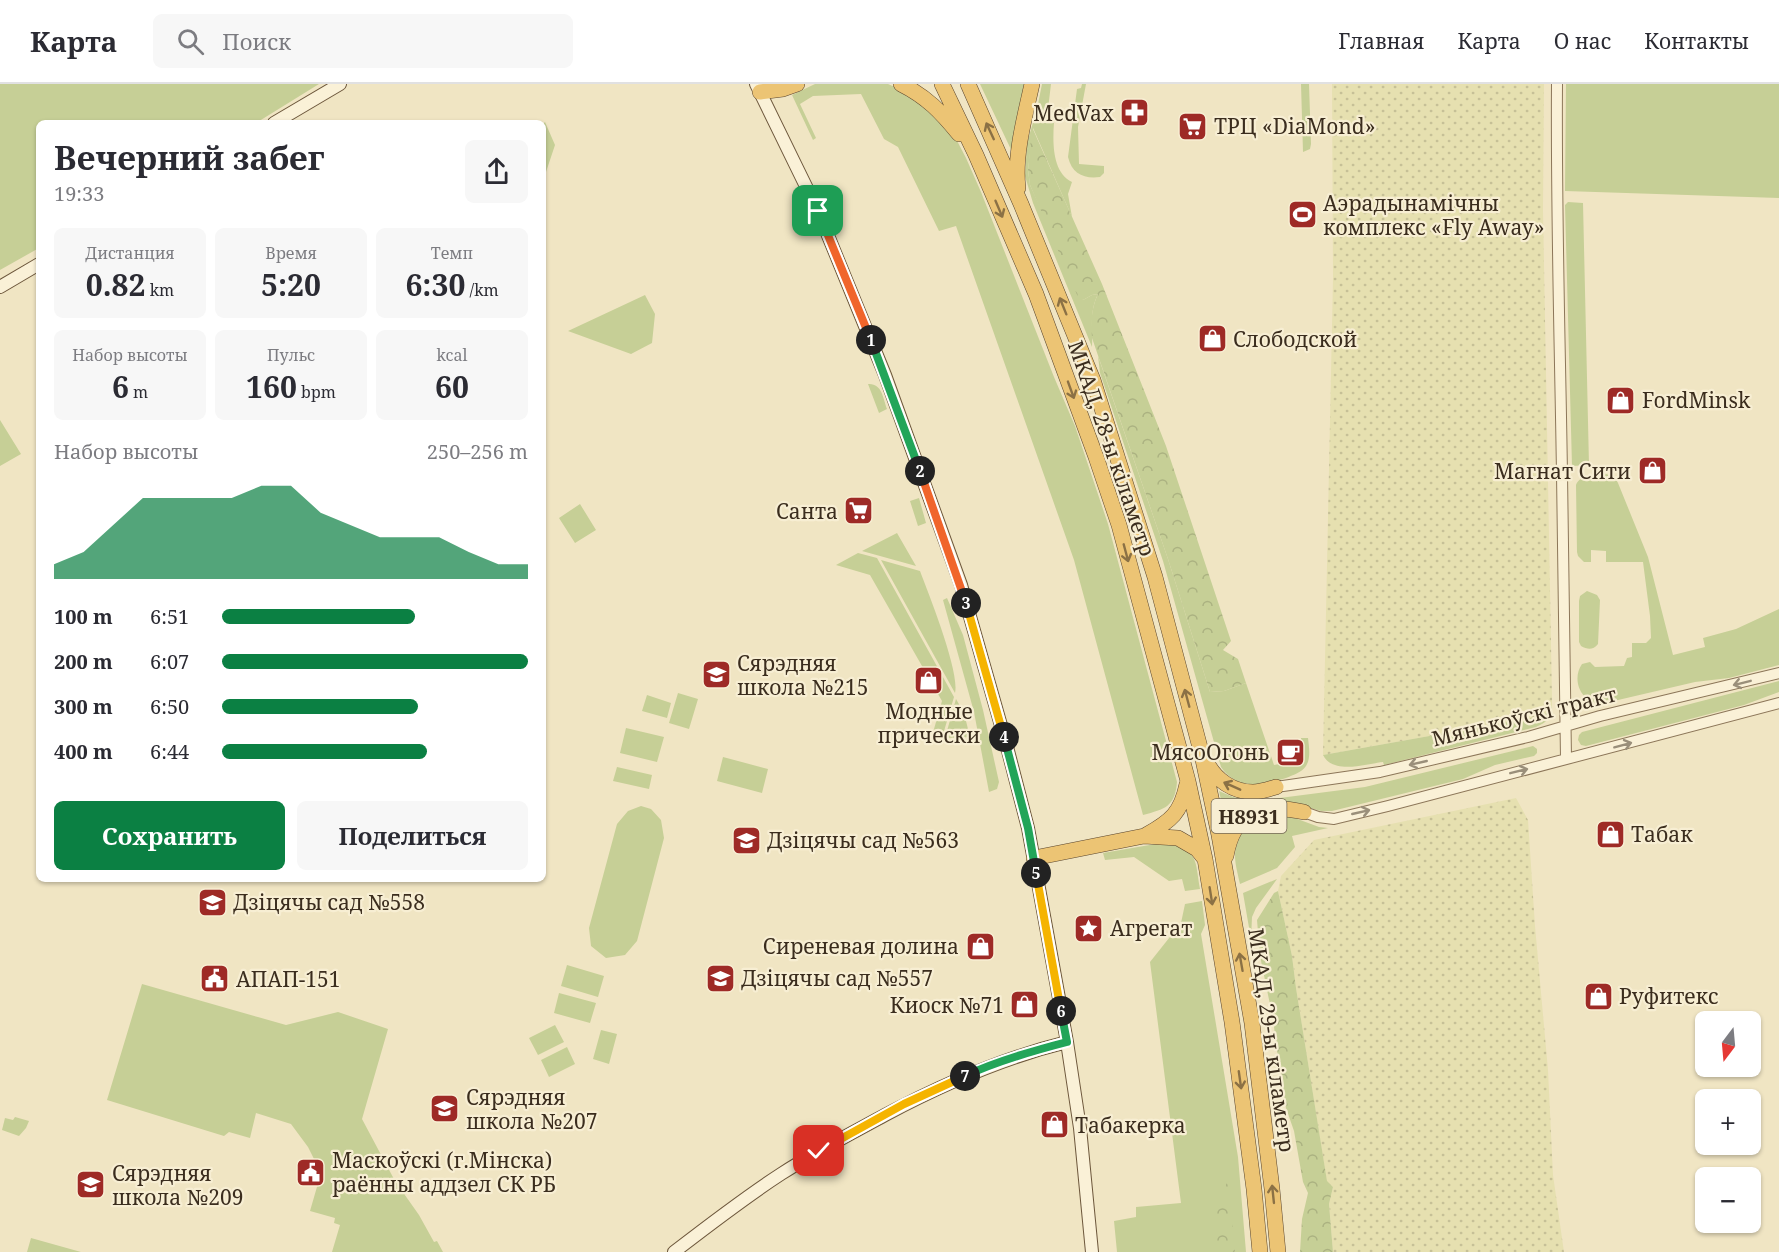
<!DOCTYPE html>
<html lang="ru">
<meta charset="utf-8">
<style>
:root{--surface:#fff;--page:#f7f7f7;--text:#2b2b33;--muted:#7c7c81;--line:#e1e1e2;--accent:#0b8043}
body{margin:0;font-family:"Noto Serif",serif;background:var(--page);color:var(--text);height:100vh;display:flex;flex-direction:column;font-size:22px;white-space:nowrap}
*{box-sizing:border-box;margin:0}
p{font-size:20px;color:var(--muted)}
.icon{flex:none;width:33px;height:33px;fill:none;stroke:currentColor;stroke-width:2;stroke-linecap:round;stroke-linejoin:round}
.map{position:relative;flex:1;overflow:hidden}
.drawer{position:absolute;left:36px;top:36px;width:510px;height:762px;display:flex;flex-direction:column;background:var(--surface);border-radius:9px;box-shadow:0 2px 4px #0004}
.drawer>*{flex:none}
.needle{width:39px;rotate:196deg}
.tools{position:absolute;left:1695px;top:927px;display:grid;gap:12px}
.tools a{display:grid;place-items:center;width:66px;height:66px;border-radius:9px;background:var(--surface);box-shadow:0 2px 4px #0004;font-size:30px}
.pin{position:absolute;display:grid;place-items:center;width:51px;height:51px;color:#fff;margin:-26px;border-radius:12px;box-shadow:0 3px 9px #0006}
.km{position:absolute;width:30px;height:30px;margin:-15px;border-radius:50%;background:#222;color:#fff;font-size:16px;line-height:30px;text-align:center}
.round{display:grid;place-items:center;flex:none;width:63px;height:63px;border-radius:9px;background:var(--page)}
.overview{display:flex;align-items:center;justify-content:space-between;height:102px;padding:0 18px}
h1{font-size:33px;font-weight:700;line-height:45px}
.stats{display:grid;grid-template-columns:repeat(3,1fr);gap:9px;height:102px;padding:6px 18px}
.stats div{display:grid;align-content:center;border-radius:9px;background:var(--page);text-align:center}
.stats b{font-size:30px;font-weight:700}
.stats small{font-size:16px;font-weight:400}
.stats p{font-size:16px}
.chart{height:168px;padding:12px 18px}
.chart p{display:flex;justify-content:space-between}
.chart svg{width:100%;height:108px;margin-top:6px;fill:var(--accent);opacity:.7}
.cta{display:flex;gap:12px;margin-top:auto;padding:12px 18px}
.cta a{flex:1;height:69px;border-radius:9px;background:var(--accent);color:#fff;font-size:24px;font-weight:700;line-height:69px;text-align:center}
.cta a+a{background:var(--page);color:var(--text)}
ul{padding:0 18px;list-style:none;font-size:20px}
li{display:grid;grid-template-columns:96px 72px 1fr;align-items:center;height:45px}
li i{height:15px;border-radius:8px;background:var(--accent)}
header{display:flex;align-items:center;gap:36px;box-sizing:border-box;height:84px;padding:0 30px;background:var(--surface);border-bottom:2px solid var(--line)}
header strong{font-size:28px}
nav{display:flex;gap:33px;margin-inline-start:auto;font-size:21px}
.search{width:420px;height:54px;background:var(--page);display:flex;align-items:center;gap:15px;box-sizing:border-box;padding:0 21px;border-radius:9px;color:var(--muted);font-size:22px}
.map>svg:first-child{display:block}
</style>
<header>
<strong>Карта</strong>
<div class="search"><svg class="icon" aria-label="search" viewBox="0 0 24 24"><circle cx="10" cy="10" r="6"/><path d="M15 15l6 6"/></svg>Поиск</div>
<nav><a>Главная</a><a>Карта</a><a>О нас</a><a>Контакты</a></nav>
</header>
<div class="map">
<svg width="1779" height="1168" viewBox="0 0 1779 1168">
<defs>
<pattern id="farmland-dots" width="8" height="8" patternUnits="userSpaceOnUse" patternTransform="scale(1.5)"><rect width="8" height="8" fill="#e6e0b0"/><path d="M2 2h.1M6 6h.1" fill="none" stroke="#c6c097" stroke-width="1.8" stroke-linecap="round"/></pattern>
<pattern id="forest-crowns" width="20" height="18" patternUnits="userSpaceOnUse" patternTransform="scale(1.5)"><rect width="20" height="18" fill="#c6cf96"/><path d="M2 6a3 3 0 1 1 6 0M12 15a3 3 0 1 1 6 0" fill="none" stroke="#abb281"/></pattern>
</defs>
<rect width="100%" height="100%" fill="#f0e5c3"/>
<path fill="url(#farmland-dots)" d="M1332,0H1544L1543,126L1552,614V622L1548,628L1542,632L1323,671L1333,194Z
M1516,714L1528,736L1535,842L1548,986L1553,1091L1564,1168H1333L1329,1120L1333,1103L1327,1098L1296,904L1292,872L1278,807L1281,792L1314,756Z"/>
<path fill="#c6cf96" d="M0,0H319L256,39H39V164L0,186Z
M815,0H888L906,8L924,19L954,51L966,74L981,108L1054,293L1075,342L1108,440L1177,698C1175,723 1165,725 1143,731L1074,476L956,142L939,147L898,63L884,55L861,10L813,12L800,20L816,54L813,56L792,11Z
M980,0H1026L1015,74Z
M1042,0H1051L1048,25L1055,28C1053,48 1049,87 1072,98L1068,110L1072,133L1033,44L1028,86L1030,101L1083,216L1092,211L1098,210C1089,228 1093,244 1092,263L1033,119L1025,92L1027,59L1037,25Z
M1082,0H1086L1078,43L1079,80L1104,82V89L1100,93C1084,95 1072,90 1068,73L1077,5L1081,4Z
M1301,0H1309L1311,60L1310,65L1303,68Z
M1566,0H1779V114L1565,107Z
M545,38L555,61L545,91H543V40Z
M1568,118L1583,119L1589,381L1572,382L1565,121Z
M645,211L655,230L652,259L631,270L568,247Z
M1098,272L1168,475L1210,608L1224,607L1246,599L1274,681L1301,676V654H1308C1309,663 1311,674 1306,682C1301,689 1293,691 1286,694C1263,702 1236,706 1221,683L1163,477L1100,289Z
M868,300C882,299 883,314 887,325L879,329Z
M0,336L21,370L0,382Z
M1606,390L1615,393L1618,399L1648,473L1673,571L1705,563L1703,554L1736,545L1779,525V581L1729,594L1695,598L1601,620C1581,619 1571,596 1582,580L1590,578L1595,583L1624,582L1627,574L1632,573V559H1646L1651,554L1650,532L1643,478H1606V467L1591,466V478H1584L1578,472L1577,468L1576,401C1580,390 1596,391 1606,390Z
M919,414L926,439L918,442L910,417Z
M580,420L596,446L575,459L559,434Z
M897,449L916,482L862,467Z
M858,469L877,474L954,613L942,654L934,658L932,652L942,617L870,491L836,481Z
M881,476L920,487C929,511 960,588 955,609Z
M1587,507L1597,511L1600,516L1598,560C1593,566 1588,566 1581,562L1579,558V517L1580,512Z
M947,514L963,551L983,626L999,698L997,705L989,708L974,628L943,516Z
M1779,597V608L1744,621L1586,662L1581,661L1578,656L1579,651L1582,648Z
M678,609L698,615L689,645L669,639Z
M647,611L671,619L667,634L642,627Z
M956,615L964,629L970,653L945,654Z
M1552,622C1551,635 1547,638 1536,643L1384,681L1383,678C1366,680 1333,691 1323,671L1542,632L1548,628Z
M626,644L664,653L657,678L620,669Z
M1533,662L1537,665V669L1534,672L1495,681L1463,695L1332,727H1321L1292,719L1239,730L1227,743L1219,707L1233,713L1256,717L1365,703Z
M723,673L768,685L762,709L717,697Z
M617,683L652,691L649,705L613,697Z
M641,722L651,725L661,736L664,754L637,857L625,871L606,874L591,862L589,844L617,740L628,727Z
M1272,730L1292,733L1319,743L1328,744L1292,752L1295,763L1277,784L1240,800C1233,769 1232,769 1246,740Z
M1167,758C1199,767 1195,776 1200,805L1185,807L1182,795L1169,797L1134,773L1105,776L1103,769Z
M1277,795L1256,824L1252,833L1251,855L1243,809Z
M1202,817L1205,841L1201,850L1238,1073L1246,1168H1117L1114,1137L1136,1133V1123L1181,1119L1150,878L1181,839L1185,820Z
M567,881L604,892L598,913L561,902Z
M142,900L286,941L338,928L388,945L362,1035L395,1097L419,1131L434,1158L437,1157L443,1168H332L340,1141L334,1139L335,1134L310,1127L321,1089L308,1063L291,1040L256,1029L250,1054L229,1048L224,1052L107,1016Z
M559,909L596,919L590,939L554,929Z
M555,941L564,958L538,971L529,954Z
M601,946L617,950L609,980L593,975Z
M567,963L575,980L549,993L541,976Z
M15,1033L29,1037L26,1044L19,1052L2,1046L5,1034L13,1036Z
M31,1154L81,1168H27Z"/>
<path fill="url(#forest-crowns)" d="M1032,43L1102,200L1166,362L1231,557L1223,566L1238,575L1246,599L1224,607L1210,608L1168,475L1092,254C1091,238 1091,225 1098,210L1092,211L1083,216L1078,213L1030,101L1028,86Z
M1278,807L1292,872L1296,904L1327,1097L1333,1103L1329,1120L1333,1168H1300L1302,1135L1308,1109L1303,1098L1294,1047L1286,1024L1279,982L1273,935L1260,872L1257,836L1274,809Z
M1228,1097L1235,1168H1216L1217,1118Z"/>
<g fill="none" stroke-linecap="round" stroke-linejoin="round">
<defs>
<path id="tertiary" d="M1557,0C1556,130 1560,260 1562,390C1564,485 1564,580 1566,675
M1276,703L1380,688L1528,653L1600,632L1779,589
M1304,728L1318,733L1334,735L1388,722L1779,619"/>
<path id="secondary" d="M756,0L818,127L885,291L961,501L1006,659L1028,744L1067,958L1080,1044L1092,1168
M274,39L340,0
M0,203L39,180
M674,1168C709,1141 744,1114 781,1090C815,1068 850,1050 885,1031C943,1000 1002,974 1067,958"/>
<path id="trunk" d="M901,0C927,13 941,28 959,50
M942,0L976,71L1036,210L1096,373L1119,441L1188,697L1205,775L1232,938L1254,1105L1260,1168
M968,0L1021,120L1093,296L1155,493L1202,671L1219,751L1252,939L1272,1105L1278,1168
M760,8L783,5L797,0
M1018,104C1014,71 1025,32 1032,0
M1207,679C1216,696 1233,708 1253,708C1260,708 1269,705 1276,703
M1146,751C1171,737 1181,729 1187,700
M1226,772C1234,726 1262,719 1304,728
M1034,774L1144,752L1178,754L1197,765L1205,775"/>
</defs>
<use href="#tertiary" stroke="#8c7659" stroke-width="12"/>
<use href="#secondary" stroke="#6d573c" stroke-width="14"/>
<use href="#trunk" stroke="#59442d" stroke-width="16"/>
<use href="#tertiary" stroke="#faf1d7" stroke-width="10"/>
<use href="#secondary" stroke="#faf1d7" stroke-width="12"/>
<use href="#trunk" stroke="#ecc474" stroke-width="15"/>
</g>
<defs><path id="oneway-shaft" d="M-6 0H5M1.5-3L5.5 0L1.5 3" fill="none" stroke-width="1.6" stroke-linecap="round" stroke-linejoin="round" transform="scale(1.5)"/></defs>
<g stroke="#8b7145">
<use href="#oneway-shaft" transform="translate(990 47) rotate(-115)"/>
<use href="#oneway-shaft" transform="translate(999 125) rotate(67)"/>
<use href="#oneway-shaft" transform="translate(1063 222) rotate(-112)"/>
<use href="#oneway-shaft" transform="translate(1071 306) rotate(70)"/>
<use href="#oneway-shaft" transform="translate(1126 469) rotate(75)"/>
<use href="#oneway-shaft" transform="translate(1187 614) rotate(-105)"/>
<use href="#oneway-shaft" transform="translate(1232 702) rotate(-156)"/>
<use href="#oneway-shaft" transform="translate(1211 812) rotate(81)"/>
<use href="#oneway-shaft" transform="translate(1241 878) rotate(-100)"/>
<use href="#oneway-shaft" transform="translate(1240 996) rotate(82)"/>
<use href="#oneway-shaft" transform="translate(1273 1110) rotate(-96)"/>
</g>
<g stroke="#9a8f7a">
<use href="#oneway-shaft" transform="translate(1742 599) rotate(166)"/>
<use href="#oneway-shaft" transform="translate(1623 661) rotate(-15)"/>
<use href="#oneway-shaft" transform="translate(1418 679) rotate(167)"/>
<use href="#oneway-shaft" transform="translate(1519 687) rotate(-14)"/>
<use href="#oneway-shaft" transform="translate(1361 728) rotate(-13)"/>
</g>
<g fill="none" stroke-linecap="round" stroke-linejoin="round">
<defs>
<path id="split-1" d="M818,127L871,256"/>
<path id="split-2" d="M871,256L920,387"/>
<path id="split-3" d="M920,387L966,519"/>
<path id="split-4" d="M966,519L1004,653"/>
<path id="split-5" d="M1004,653L1028,744L1036,789"/>
<path id="split-6" d="M1036,789L1061,927"/>
<path id="split-7" d="M965,992C997,977 1032,967 1067,958L1061,927"/>
<path id="split-8" d="M819,1067L904,1020L965,992"/>
</defs>
<use href="#split-1" stroke="#fff" stroke-width="12"/>
<use href="#split-2" stroke="#fff" stroke-width="12"/>
<use href="#split-3" stroke="#fff" stroke-width="12"/>
<use href="#split-4" stroke="#fff" stroke-width="12"/>
<use href="#split-5" stroke="#fff" stroke-width="12"/>
<use href="#split-6" stroke="#fff" stroke-width="12"/>
<use href="#split-7" stroke="#fff" stroke-width="12"/>
<use href="#split-8" stroke="#fff" stroke-width="12"/>
<use href="#split-1" stroke="#f0652b" stroke-width="8"/>
<use href="#split-2" stroke="#22a559" stroke-width="8"/>
<use href="#split-3" stroke="#f0652b" stroke-width="8"/>
<use href="#split-4" stroke="#f5b400" stroke-width="8"/>
<use href="#split-5" stroke="#22a559" stroke-width="8"/>
<use href="#split-6" stroke="#f5b400" stroke-width="8"/>
<use href="#split-7" stroke="#22a559" stroke-width="8"/>
<use href="#split-8" stroke="#f5b400" stroke-width="8"/>
</g>
<defs>
<symbol id="pharmacy-square" viewBox="-11 -11 22 22"><rect x="-9" y="-9" width="18" height="18" rx="4" fill="#9e2a26" stroke="#f7eed3"/><path d="M-2-6h4v4h4v4h-4v4h-4v-4h-4v-4h4Z" fill="#fff"/></symbol>
<symbol id="supermarket-square" viewBox="-11 -11 22 22"><rect x="-9" y="-9" width="18" height="18" rx="4" fill="#9e2a26" stroke="#f7eed3"/><path d="M-6-5.5h2.5l.6 2H6L4.5 2H-2.5L-4.4-4H-6ZM-1.5 3.2a1.3 1.3 0 1 0 .1 0ZM3 3.2a1.3 1.3 0 1 0 .1 0Z" fill="#fff"/></symbol>
<symbol id="stadium-square" viewBox="-11 -11 22 22"><rect x="-9" y="-9" width="18" height="18" rx="4" fill="#9e2a26" stroke="#f7eed3"/><path d="M0-5a6.5 5 0 1 0 0 10a6.5 5 0 1 0 0-10ZM-3.5-1.8h7v3.6h-7Z" fill="#fff"/></symbol>
<symbol id="shop-square" viewBox="-11 -11 22 22"><rect x="-9" y="-9" width="18" height="18" rx="4" fill="#9e2a26" stroke="#f7eed3"/><path d="M-5-2.5h2.3a2.7 3.5 0 0 1 5.4 0H5L5.5 6h-11ZM-1.5-2.5h3a1.5 2.3 0 0 0-3 0Z" fill="#fff"/></symbol>
<symbol id="school-square" viewBox="-11 -11 22 22"><rect x="-9" y="-9" width="18" height="18" rx="4" fill="#9e2a26" stroke="#f7eed3"/><path d="M0-5L7-2L0 1L-7-2ZM-4 1L0 2.5L4 1V4Q0 6-4 4Z" fill="#fff"/></symbol>
<symbol id="cafe-square" viewBox="-11 -11 22 22"><rect x="-9" y="-9" width="18" height="18" rx="4" fill="#9e2a26" stroke="#f7eed3"/><path d="M-5.5-4.5H6V0H3Q3 3.5 0 3.5H-2.5Q-5.5 3.5-5.5 0ZM3-3.2v2h1.7v-2ZM-6 4.5H4V6H-6Z" fill="#fff"/></symbol>
<symbol id="sight-square" viewBox="-11 -11 22 22"><rect x="-9" y="-9" width="18" height="18" rx="4" fill="#9e2a26" stroke="#f7eed3"/><path d="M0-6L1.8-2.2L6-1.7L2.9 1.2L3.7 5.4L0 3.3L-3.7 5.4L-2.9 1.2L-6-1.7L-1.8-2.2Z" fill="#fff"/></symbol>
<symbol id="civic-square" viewBox="-11 -11 22 22"><rect x="-9" y="-9" width="18" height="18" rx="4" fill="#9e2a26" stroke="#f7eed3"/><path d="M-.6-6.5H3V-4.5H.6V-3L4-1V1h2V6H-6V1h2V-1L-.6-3ZM-1.2 2.5V6h2.4V2.5Z" fill="#fff"/></symbol>
</defs>
<g fill-rule="evenodd">
<use href="#pharmacy-square" x="1118" y="12" width="33" height="33"/>
<use href="#supermarket-square" x="1176" y="26" width="33" height="33"/>
<use href="#stadium-square" x="1286" y="114" width="33" height="33"/>
<use href="#shop-square" x="1196" y="238" width="33" height="33"/>
<use href="#shop-square" x="1604" y="300" width="33" height="33"/>
<use href="#shop-square" x="1636" y="370" width="33" height="33"/>
<use href="#supermarket-square" x="842" y="410" width="33" height="33"/>
<use href="#school-square" x="700" y="574" width="33" height="33"/>
<use href="#shop-square" x="912" y="580" width="33" height="33"/>
<use href="#cafe-square" x="1274" y="652" width="33" height="33"/>
<use href="#shop-square" x="1594" y="734" width="33" height="33"/>
<use href="#school-square" x="730" y="740" width="33" height="33"/>
<use href="#school-square" x="196" y="802" width="33" height="33"/>
<use href="#sight-square" x="1072" y="828" width="33" height="33"/>
<use href="#shop-square" x="964" y="846" width="33" height="33"/>
<use href="#school-square" x="704" y="878" width="33" height="33"/>
<use href="#civic-square" x="198" y="878" width="33" height="33"/>
<use href="#shop-square" x="1582" y="896" width="33" height="33"/>
<use href="#shop-square" x="1008" y="904" width="33" height="33"/>
<use href="#school-square" x="428" y="1008" width="33" height="33"/>
<use href="#shop-square" x="1038" y="1024" width="33" height="33"/>
<use href="#civic-square" x="294" y="1072" width="33" height="33"/>
<use href="#school-square" x="74" y="1084" width="33" height="33"/>
</g>
<g text-anchor="middle" dominant-baseline="central" stroke-width="4.5" stroke-linejoin="round" paint-order="stroke">
<rect fill="#f7eed3" stroke="#736754" stroke-width="1.5" x="1211.5" y="715" width="75" height="34" rx="4.5"/>
<g font-size="20" font-weight="bold" fill="#3b2d1e">
<text x="1249" y="732">Н8931</text>
</g>
<g font-size="21" fill="#3b2d1e" stroke="#f7eed3" text-anchor="start">
<text x="1114" y="29" text-anchor="end">MedVax</text>
<text x="1214" y="42">ТРЦ «DiaMond»</text>
<text x="1323" y="119">Аэрадынамічны<tspan x="1323" dy="24">комплекс «Fly Away»</tspan></text>
<text x="1233" y="255">Слободской</text>
<text x="1642" y="316">FordMinsk</text>
<text x="1631" y="387" text-anchor="end">Магнат Cити</text>
<text x="838" y="427" text-anchor="end">Санта</text>
<text x="737" y="579">Сярэдняя<tspan x="737" dy="24">школа №215</tspan></text>
<text x="929" y="627" text-anchor="middle">Модные<tspan x="929" dy="24">прически</tspan></text>
<text x="1269" y="668" text-anchor="end">МясоОгонь</text>
<text x="1631" y="750">Табак</text>
<text x="767" y="756">Дзіцячы сад №563</text>
<text x="233" y="818">Дзіцячы сад №558</text>
<text x="1110" y="844">Агрегат</text>
<text x="959" y="862" text-anchor="end">Сиреневая долина</text>
<text x="741" y="894">Дзіцячы сад №557</text>
<text x="236" y="895">АПАП-151</text>
<text x="1619" y="912">Руфитекс</text>
<text x="1004" y="921" text-anchor="end">Киоск №71</text>
<text x="466" y="1013">Сярэдняя<tspan x="466" dy="24">школа №207</tspan></text>
<text x="1075" y="1041">Табакерка</text>
<text x="332" y="1076">Маскоўскі (г.Мінска)<tspan x="332" dy="24">раённы аддзел СК РБ</tspan></text>
<text x="112" y="1089">Сярэдняя<tspan x="112" dy="24">школа №209</tspan></text>
</g>
<g font-size="21" fill="#3b2d1e" stroke="#f7eed3">
<text transform="translate(1112 364) rotate(71)">МКАД, 28-ы кіламетр</text>
<text transform="translate(1524 632) rotate(-14)">Мянькоўскі тракт</text>
<text transform="translate(1272 956) rotate(82)">МКАД, 29-ы кіламетр</text>
</g>
</g>
</svg>
<div class="tools">
<a><svg class="needle" viewBox="-14 -14 28 28"><path d="M0-13l5 13h-10z" fill="#e53935"/><path d="M0 13l5-13h-10z" fill="#7c7c81"/></svg></a>
<a>+</a>
<a>−</a>
</div>
<div class="pin" style="left:818px;top:127px;background:#1e9e55"><svg class="icon" aria-label="arrive" viewBox="0 0 24 24"><path d="M6 21V4h12l-3 4 3 4H6"/></svg></div>
<div class="pin" style="left:819px;top:1067px;background:#d93025"><svg class="icon" aria-label="check" viewBox="0 0 24 24"><path d="M5 12l5 5 9-10"/></svg></div>
<b class="km" style="left:871px;top:256px">1</b>
<b class="km" style="left:920px;top:387px">2</b>
<b class="km" style="left:966px;top:519px">3</b>
<b class="km" style="left:1004px;top:653px">4</b>
<b class="km" style="left:1036px;top:789px">5</b>
<b class="km" style="left:1061px;top:927px">6</b>
<b class="km" style="left:965px;top:992px">7</b>
<section class="drawer">
<div class="overview"><div><h1>Вечерний забег</h1><p>19:33</p></div><a class="round"><svg class="icon" aria-label="share" viewBox="0 0 24 24"><path d="M12 15V3M7 8l5-5 5 5M5 13v7h14v-7"/></svg></a></div>
<div class="stats">
<div><p>Дистанция</p><b>0.82<small> km</small></b></div>
<div><p>Время</p><b>5:20</b></div>
<div><p>Темп</p><b>6:30<small> /km</small></b></div>
</div>
<div class="stats">
<div><p>Набор высоты</p><b>6<small> m</small></b></div>
<div><p>Пульс</p><b>160<small> bpm</small></b></div>
<div><p>kcal</p><b>60</b></div>
</div>
<div class="chart"><p><span>Набор высоты</span>250–256 m</p>
<svg viewBox="0 0 160 44" preserveAspectRatio="none"><path d="M0 44V38L10 33L20 22L30 11L40 11L50 11L60 11L70 6L80 6L90 17L100 22L110 27L120 27L130 27L140 33L150 38L160 38V44z"/></svg>
</div>
<ul>
<li><b>100 m</b>6:51<i style="width:63%"></i></li>
<li><b>200 m</b>6:07<i style="width:100%"></i></li>
<li><b>300 m</b>6:50<i style="width:64%"></i></li>
<li><b>400 m</b>6:44<i style="width:67%"></i></li>
</ul>
<div class="cta"><a>Сохранить</a><a>Поделиться</a></div>
</section>
</div>
